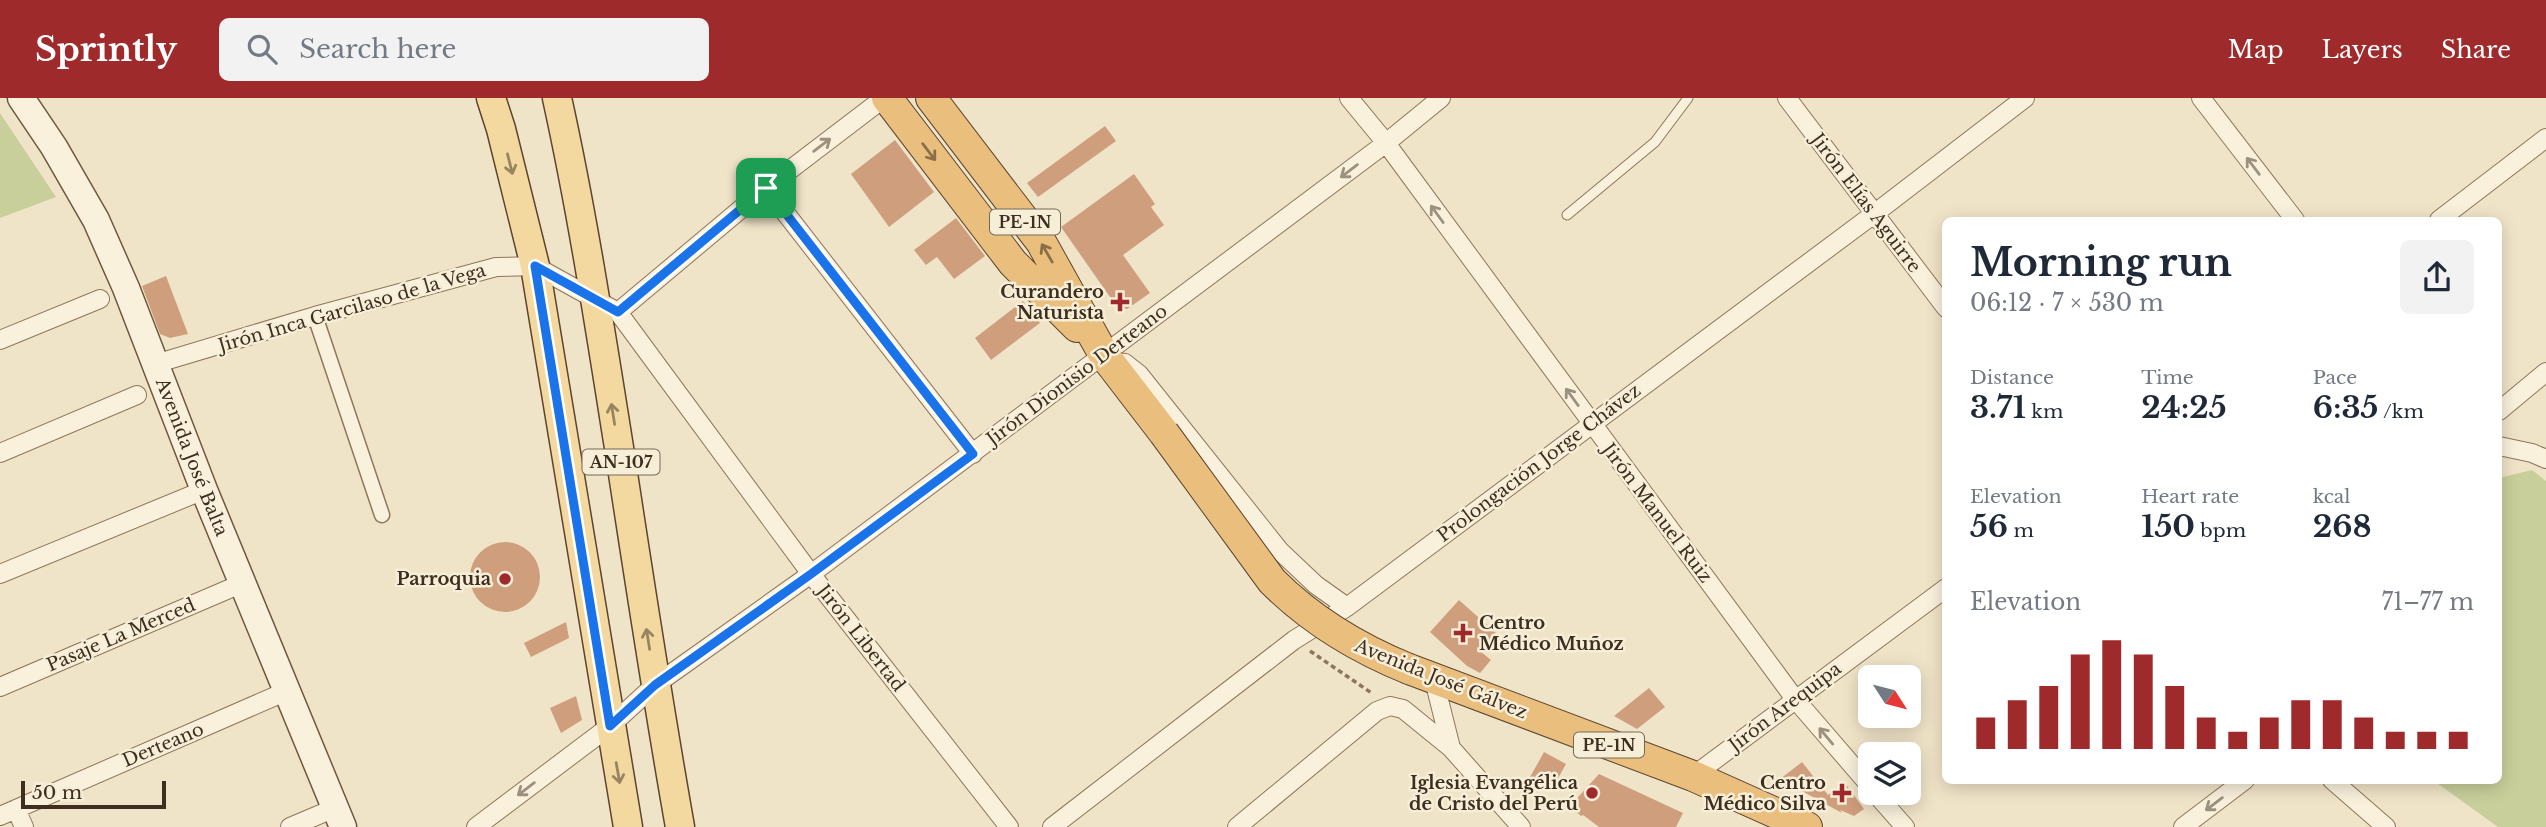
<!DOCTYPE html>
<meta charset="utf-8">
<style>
:root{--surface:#fff;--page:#f2f2f3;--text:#1f2937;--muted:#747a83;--accent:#9e2a2b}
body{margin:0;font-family:"Libre Baskerville",serif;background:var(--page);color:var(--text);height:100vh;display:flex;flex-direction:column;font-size:26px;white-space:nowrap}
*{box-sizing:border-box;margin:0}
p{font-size:23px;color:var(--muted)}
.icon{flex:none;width:38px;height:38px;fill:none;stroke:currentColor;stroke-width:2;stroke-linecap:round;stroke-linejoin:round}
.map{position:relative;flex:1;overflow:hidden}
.side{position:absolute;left:1942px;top:119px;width:560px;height:567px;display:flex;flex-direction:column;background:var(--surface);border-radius:10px;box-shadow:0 4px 18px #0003}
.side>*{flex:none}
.needle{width:46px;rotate:126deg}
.fabs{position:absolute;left:1858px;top:567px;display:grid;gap:14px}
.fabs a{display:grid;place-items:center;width:63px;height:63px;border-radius:10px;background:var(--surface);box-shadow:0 4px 18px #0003;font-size:35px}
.scale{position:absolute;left:21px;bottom:18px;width:145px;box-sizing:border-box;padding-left:7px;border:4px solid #3d2e20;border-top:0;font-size:19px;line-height:24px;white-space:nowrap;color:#3d2e20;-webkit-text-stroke:5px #f7eed8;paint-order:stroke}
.pin{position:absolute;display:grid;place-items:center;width:60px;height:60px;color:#fff;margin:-30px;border-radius:14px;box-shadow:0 4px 10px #0006}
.round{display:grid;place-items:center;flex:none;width:74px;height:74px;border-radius:10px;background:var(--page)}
.summary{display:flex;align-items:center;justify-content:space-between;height:119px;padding:0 28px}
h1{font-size:38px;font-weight:700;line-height:52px}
.stats{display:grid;grid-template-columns:repeat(3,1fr);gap:10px;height:119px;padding:7px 28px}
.stats div{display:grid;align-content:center}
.stats b{font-size:30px;font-weight:700}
.stats small{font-size:19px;font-weight:400}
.stats p{font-size:19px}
.chart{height:196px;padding:14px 28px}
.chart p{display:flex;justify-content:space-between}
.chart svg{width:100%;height:126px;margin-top:7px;stroke:var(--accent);stroke-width:6}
header{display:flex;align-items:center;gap:42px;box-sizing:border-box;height:98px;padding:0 35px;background:var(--accent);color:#fff}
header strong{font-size:33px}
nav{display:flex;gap:38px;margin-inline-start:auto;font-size:24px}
.search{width:490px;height:63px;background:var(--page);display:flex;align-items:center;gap:18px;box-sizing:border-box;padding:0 24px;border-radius:10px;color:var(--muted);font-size:26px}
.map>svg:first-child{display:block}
</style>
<header>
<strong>Sprintly</strong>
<div class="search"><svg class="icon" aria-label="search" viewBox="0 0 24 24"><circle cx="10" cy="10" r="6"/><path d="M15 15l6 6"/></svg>Search here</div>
<nav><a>Map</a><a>Layers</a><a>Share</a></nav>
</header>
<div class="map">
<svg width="2546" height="729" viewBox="0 0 2546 729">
<rect width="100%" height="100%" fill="#f0e4c8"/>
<path fill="#c9cf9b" d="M0,15L56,99L0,120Z
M2532,372L2546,383V729H2498L2434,683L2499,682V380Z"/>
<path fill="#cf9f7d" d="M1105,28L1116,43L1038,99L1027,85Z
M895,42L934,94L889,129L851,76Z
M1134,76L1155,106L1151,109L1164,127L1123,157L1150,195L1127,211L1117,209L1061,129Z
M956,120L985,158L954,181L937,159L926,167L914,152Z
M166,178L188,236L170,240L160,236L142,188Z
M1023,203L1040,225L991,262L975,240Z
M470 479a35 35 0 1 1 70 0a35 35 0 1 1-70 0Z
M1459,502L1496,535L1480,553L1491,562L1480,575L1467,568L1430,534Z
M566,524L569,540L531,559L524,545Z
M1649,590L1665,609L1637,631L1614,618Z
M576,598L582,622L561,635L550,610Z
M1544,654L1566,666L1551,693L1529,681Z
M1802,664L1828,697L1845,685L1864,711L1854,718L1840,712L1842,715L1780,681Z
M1599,676L1683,715L1676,729H1599L1583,717L1581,718L1570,708Z"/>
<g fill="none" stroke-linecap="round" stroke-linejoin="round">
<defs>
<path id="service" d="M1567,117L1655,44L1688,0"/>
<path id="pedestrian" d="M315,218L382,417"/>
<path id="minor" d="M1349,0L1386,45L1795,601L1871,689
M1787,0L1946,210
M2201,0L2295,122
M766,90L973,356
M2439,122L2546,40
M618,214L766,90L884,0
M0,242L100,201
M1116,264L1125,265L1139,276L1280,453L1316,487L1347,509
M155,266L315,218L496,169L535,168L618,214L811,476L1009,729
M2499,313L2546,274
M2499,348L2532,355L2546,361
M0,355L137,297
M0,476L204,392
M1434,582L1451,650
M0,589L243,485
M1693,678L1946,490
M2332,682L2386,729
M1875,695L1905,729
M16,711L24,729
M0,718L287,593
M290,729L335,710
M476,729L610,628L655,587L811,476L1386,45L1441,0
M1052,729L1294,542L1347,509L1874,116L2025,0
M1237,729L1377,613L1390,608L1403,611L1451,650L1521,729
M2183,729L2245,682"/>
<g id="secondary">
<path id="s1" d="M21,0L54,49L96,122L126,190L204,392L343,729"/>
</g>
<path id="primary" d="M491,0L501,31L535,168L628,729
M557,0C583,118 601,237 620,356C639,481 658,605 680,729"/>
<path id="trunk" d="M887,0L1013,165L1077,229
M931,0L1041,144L1104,257L1164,335
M1409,571L1693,678L1807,729"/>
</defs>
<use href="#service" stroke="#8d765c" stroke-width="11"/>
<use href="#pedestrian" stroke="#8d765c" stroke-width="17"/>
<use href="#minor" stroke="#8d765c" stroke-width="20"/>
<use href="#secondary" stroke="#6f573f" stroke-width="29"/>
<use href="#primary" stroke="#5b4430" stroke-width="31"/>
<use href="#trunk" stroke="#5b4430" stroke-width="32"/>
<path stroke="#8d765c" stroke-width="3.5" stroke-dasharray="5 3.5" stroke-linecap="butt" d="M1310,553L1373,596"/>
<use href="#service" stroke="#faf1dc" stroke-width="9"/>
<use href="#pedestrian" stroke="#faf1dc" stroke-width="14"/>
<use href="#minor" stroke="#faf1dc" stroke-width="18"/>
<use href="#secondary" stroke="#faf1dc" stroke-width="26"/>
<use href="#primary" stroke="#f3d9a0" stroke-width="28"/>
<use href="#trunk" stroke="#eabe7c" stroke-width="30"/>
<defs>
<path id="trunk-bridge" d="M1164,335L1272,483C1312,523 1357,550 1409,571"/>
</defs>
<use href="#trunk-bridge" stroke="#5b4430" stroke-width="32" stroke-linecap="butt"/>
<use href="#trunk-bridge" stroke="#eabe7c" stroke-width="30"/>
</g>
<defs><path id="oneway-shaft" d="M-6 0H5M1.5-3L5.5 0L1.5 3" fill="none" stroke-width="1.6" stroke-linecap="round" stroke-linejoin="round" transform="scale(1.75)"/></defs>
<g stroke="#9c907e">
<use href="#oneway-shaft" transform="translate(822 47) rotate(-37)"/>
<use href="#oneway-shaft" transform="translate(2253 68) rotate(-127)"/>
<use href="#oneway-shaft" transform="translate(1349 73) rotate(143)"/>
<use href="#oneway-shaft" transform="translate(1437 116) rotate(-126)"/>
<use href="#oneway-shaft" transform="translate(1572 299) rotate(-126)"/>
<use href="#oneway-shaft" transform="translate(1826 638) rotate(-130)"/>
<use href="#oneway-shaft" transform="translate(526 691) rotate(143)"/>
<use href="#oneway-shaft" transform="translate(2214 706) rotate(143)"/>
</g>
<g stroke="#8b6f49">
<use href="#oneway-shaft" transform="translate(929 54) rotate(53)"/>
<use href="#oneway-shaft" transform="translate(1047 155) rotate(-120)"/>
</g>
<g stroke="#988460">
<use href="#oneway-shaft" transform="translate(510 66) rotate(76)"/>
<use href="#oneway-shaft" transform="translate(613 316) rotate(-99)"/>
<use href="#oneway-shaft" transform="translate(648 541) rotate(-99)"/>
<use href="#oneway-shaft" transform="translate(618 675) rotate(80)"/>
</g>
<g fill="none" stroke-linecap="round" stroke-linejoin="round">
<defs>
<path id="route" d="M766,90L973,356L811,476L655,587L610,628L535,168L618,214Z"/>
</defs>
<use href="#route" stroke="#fff" stroke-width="14"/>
<use href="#route" stroke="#1a73e8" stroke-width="9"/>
</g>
<g fill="#9e2a2b" stroke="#f7eed8" stroke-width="2.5">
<path d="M1116.5 193.5h7v7h7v7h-7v7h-7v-7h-7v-7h7z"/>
<circle cx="505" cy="481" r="7"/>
<path d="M1459.5 524.5h7v7h7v7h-7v7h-7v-7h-7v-7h7z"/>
<circle cx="1592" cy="695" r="7"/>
<path d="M1838.5 684.5h7v7h7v7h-7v7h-7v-7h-7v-7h7z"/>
</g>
<g text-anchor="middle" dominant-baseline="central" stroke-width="5" stroke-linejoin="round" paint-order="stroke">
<g fill="#f7eed8" stroke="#756857" stroke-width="2">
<rect x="990" y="111.5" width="70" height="25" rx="5"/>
<rect x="582.5" y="351.5" width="77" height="25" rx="5"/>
<rect x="1574" y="634.5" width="70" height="25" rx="5"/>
</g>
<g font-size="16" font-weight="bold" fill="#3d2e20">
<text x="1025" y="124">PE-1N</text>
<text x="621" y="364">AN-107</text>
<text x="1609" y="647">PE-1N</text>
</g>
<g font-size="18" fill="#3d2e20" stroke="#f7eed8">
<text transform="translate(1866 105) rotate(53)">Jirón Elías Aguirre</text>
<text transform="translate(352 210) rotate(-16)">Jirón Inca Garcilaso de la Vega</text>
<text transform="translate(1077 277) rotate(-37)">Jirón Dionisio Derteano</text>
<text stroke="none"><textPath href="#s1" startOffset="399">Avenida José Balta</textPath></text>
<text transform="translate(1539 365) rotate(-37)">Prolongación Jorge Chávez</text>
<text transform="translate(1657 415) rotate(53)">Jirón Manuel Ruiz</text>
<text transform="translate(121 537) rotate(-23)">Pasaje La Merced</text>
<text transform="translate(861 540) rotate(52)">Jirón Libertad</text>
<text transform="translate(1441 581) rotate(22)">Avenida José Gálvez</text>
<text transform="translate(1785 609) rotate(-37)">Jirón Arequipa</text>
<text transform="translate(163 647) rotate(-23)">Derteano</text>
</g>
<g font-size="18" font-weight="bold" fill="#3d2e20" stroke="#f7eed8" text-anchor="end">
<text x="1104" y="194">Curandero<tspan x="1104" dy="21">Naturista</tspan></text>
<text x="491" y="481">Parroquia</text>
<text x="1479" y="525" text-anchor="start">Centro<tspan x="1479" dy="21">Médico Muñoz</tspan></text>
<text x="1578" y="685">Iglesia Evangélica<tspan x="1578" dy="21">de Cristo del Perú</tspan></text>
<text x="1826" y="685">Centro<tspan x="1826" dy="21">Médico Silva</tspan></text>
</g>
</g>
</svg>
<div class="fabs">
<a><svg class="needle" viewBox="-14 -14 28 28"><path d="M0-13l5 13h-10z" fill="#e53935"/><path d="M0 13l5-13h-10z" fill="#747a83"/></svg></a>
<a><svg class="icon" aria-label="layers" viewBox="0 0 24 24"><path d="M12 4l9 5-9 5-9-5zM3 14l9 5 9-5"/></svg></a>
</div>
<div class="scale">50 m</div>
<div class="pin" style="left:766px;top:90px;background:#1e9e55"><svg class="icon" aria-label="arrive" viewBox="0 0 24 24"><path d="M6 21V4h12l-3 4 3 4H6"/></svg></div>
<section class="side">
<div class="summary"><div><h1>Morning run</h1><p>06:12 · 7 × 530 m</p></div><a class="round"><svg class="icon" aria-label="share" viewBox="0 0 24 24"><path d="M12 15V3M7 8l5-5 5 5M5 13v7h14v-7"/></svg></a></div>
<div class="stats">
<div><p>Distance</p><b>3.71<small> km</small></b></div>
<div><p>Time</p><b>24:25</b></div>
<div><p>Pace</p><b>6:35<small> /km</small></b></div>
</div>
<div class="stats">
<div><p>Elevation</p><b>56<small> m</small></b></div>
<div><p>Heart rate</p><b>150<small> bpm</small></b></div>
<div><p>kcal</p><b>268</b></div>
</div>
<div class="chart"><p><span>Elevation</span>71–77 m</p>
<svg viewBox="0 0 160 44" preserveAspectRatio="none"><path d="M5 44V33M15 44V27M25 44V22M35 44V11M45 44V6M55 44V11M65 44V22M75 44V33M85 44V38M95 44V33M105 44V27M115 44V27M125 44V33M135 44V38M145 44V38M155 44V38"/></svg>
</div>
</section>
</div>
